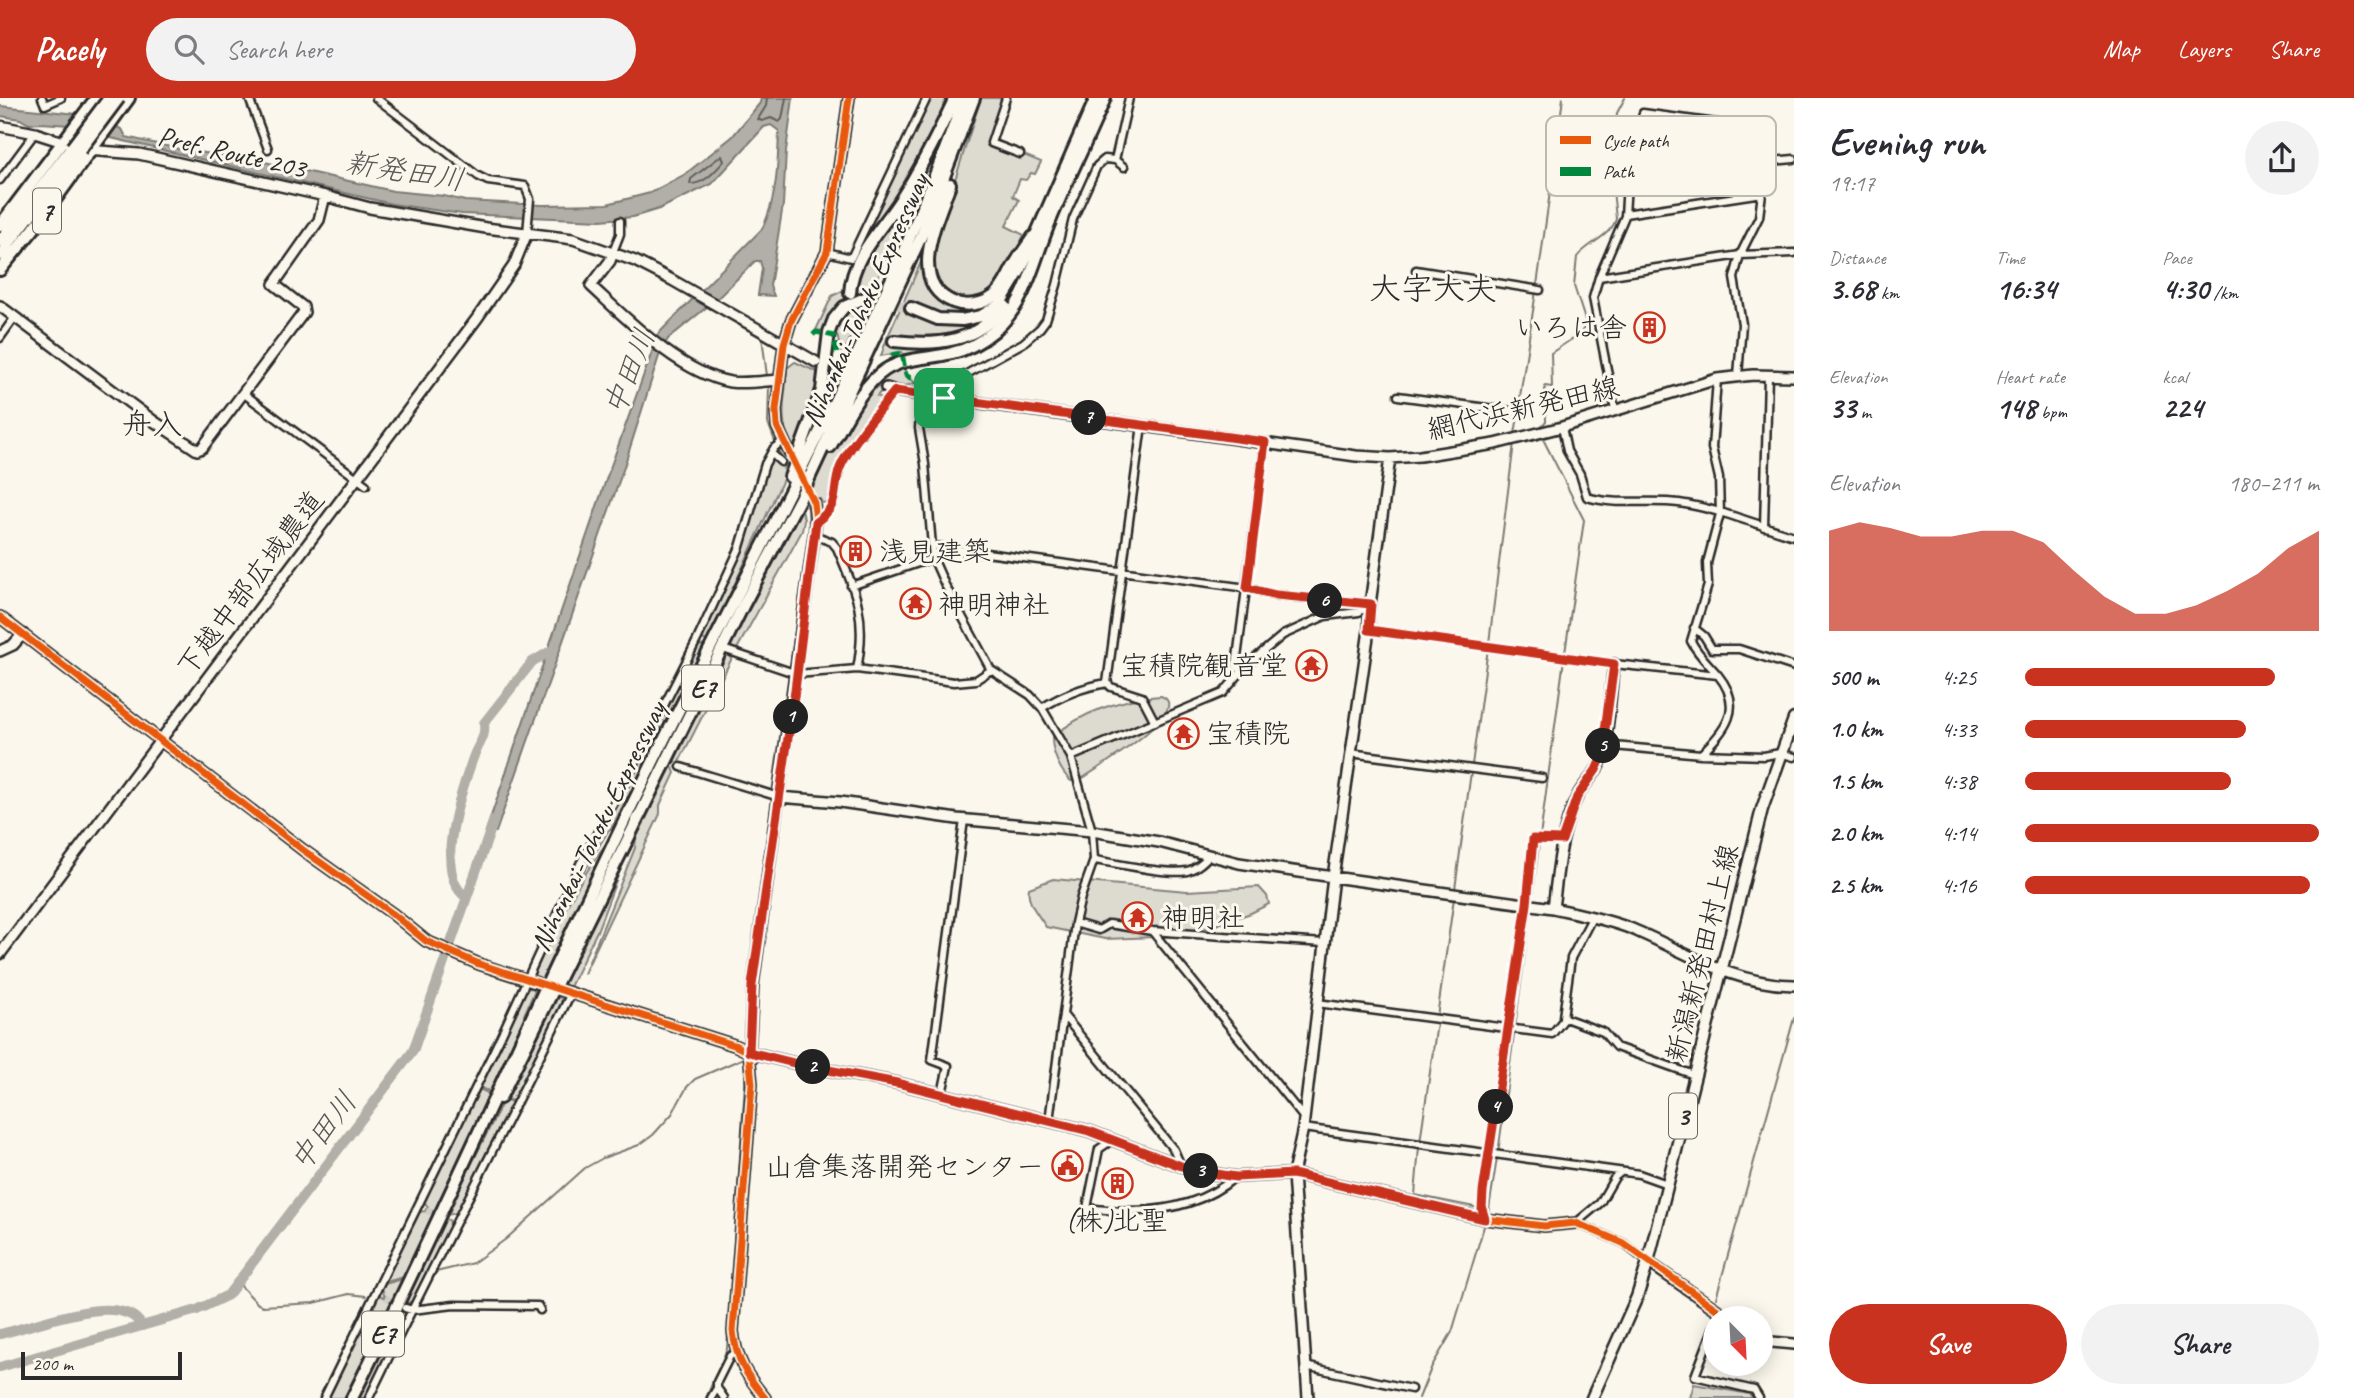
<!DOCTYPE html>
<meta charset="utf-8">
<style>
:root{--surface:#fff;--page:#f2f2f3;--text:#2b2b33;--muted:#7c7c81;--accent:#c8321e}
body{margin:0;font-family:Caveat,"Klee One",sans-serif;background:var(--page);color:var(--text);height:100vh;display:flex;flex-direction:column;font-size:26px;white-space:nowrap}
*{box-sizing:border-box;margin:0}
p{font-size:23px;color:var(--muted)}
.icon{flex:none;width:38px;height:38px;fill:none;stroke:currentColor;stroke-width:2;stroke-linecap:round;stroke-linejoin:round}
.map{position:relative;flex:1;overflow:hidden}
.side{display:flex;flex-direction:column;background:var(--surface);width:560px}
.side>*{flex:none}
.needle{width:46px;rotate:156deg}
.tools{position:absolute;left:1703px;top:1208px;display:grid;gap:14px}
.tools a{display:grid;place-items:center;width:70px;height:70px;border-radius:50%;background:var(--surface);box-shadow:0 4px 18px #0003;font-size:35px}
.scale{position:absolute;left:21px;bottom:18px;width:161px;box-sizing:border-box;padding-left:7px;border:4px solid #2b2b2b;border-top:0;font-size:19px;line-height:24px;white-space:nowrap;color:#2b2b2b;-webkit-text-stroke:5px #fbf7ec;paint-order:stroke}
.pin{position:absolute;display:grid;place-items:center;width:60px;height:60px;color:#fff;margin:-30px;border-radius:14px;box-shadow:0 4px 10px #0006}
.km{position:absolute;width:35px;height:35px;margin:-18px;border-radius:50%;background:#222;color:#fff;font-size:19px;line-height:35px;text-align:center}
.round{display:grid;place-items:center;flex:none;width:74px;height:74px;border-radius:37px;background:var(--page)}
.head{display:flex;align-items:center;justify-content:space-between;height:119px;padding:0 35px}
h1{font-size:38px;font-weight:700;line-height:52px}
.stats{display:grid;grid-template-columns:repeat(3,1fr);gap:10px;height:119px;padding:7px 35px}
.stats div{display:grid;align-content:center}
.stats b{font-size:30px;font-weight:700}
.stats small{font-size:19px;font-weight:400}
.stats p{font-size:19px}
.chart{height:196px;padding:14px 35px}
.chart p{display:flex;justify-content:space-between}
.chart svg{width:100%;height:126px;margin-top:7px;fill:var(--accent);opacity:.7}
.cta{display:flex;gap:14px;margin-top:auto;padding:14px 35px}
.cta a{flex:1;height:80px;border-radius:42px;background:var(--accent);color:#fff;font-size:28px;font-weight:700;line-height:80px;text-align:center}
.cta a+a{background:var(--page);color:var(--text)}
ul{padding:0 35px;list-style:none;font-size:23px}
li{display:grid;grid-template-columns:112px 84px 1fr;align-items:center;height:52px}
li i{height:18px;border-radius:9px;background:var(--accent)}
header{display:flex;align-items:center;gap:42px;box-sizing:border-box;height:98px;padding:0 35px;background:var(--accent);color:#fff}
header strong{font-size:33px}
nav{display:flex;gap:38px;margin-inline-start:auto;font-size:24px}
.search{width:490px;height:63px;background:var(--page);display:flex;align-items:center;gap:18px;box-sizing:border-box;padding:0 24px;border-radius:38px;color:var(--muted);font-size:26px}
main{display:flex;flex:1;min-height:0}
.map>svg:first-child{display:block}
</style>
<header>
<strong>Pacely</strong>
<div class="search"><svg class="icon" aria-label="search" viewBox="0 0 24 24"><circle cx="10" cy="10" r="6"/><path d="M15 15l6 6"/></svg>Search here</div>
<nav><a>Map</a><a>Layers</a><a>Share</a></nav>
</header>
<main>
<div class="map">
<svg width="1794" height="1300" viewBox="0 0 1794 1300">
<rect width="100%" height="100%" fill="#fbf7ec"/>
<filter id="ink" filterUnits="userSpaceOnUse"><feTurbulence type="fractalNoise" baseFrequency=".0143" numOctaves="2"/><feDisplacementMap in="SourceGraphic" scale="14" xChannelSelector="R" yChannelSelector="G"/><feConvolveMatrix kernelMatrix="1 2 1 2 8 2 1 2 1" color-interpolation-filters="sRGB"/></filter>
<g filter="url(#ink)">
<path fill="#dddad0" stroke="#84827e" stroke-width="2" d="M929,0H951L905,88L854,163L852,160L894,78Z
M981,0H1003L989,43L1041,64L1035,76L1031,75L1026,82L1020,81L1013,98L1019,102L1006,128L1024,137C1015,155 1008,181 992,194C970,212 940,199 933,172C931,166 933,158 933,151Z
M924,77L871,194L854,197L855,181L863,162L917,79Z
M925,155V168L948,205L993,203C972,230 933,215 908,203L905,207H902Z
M846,191L848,199C835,207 827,219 823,233L816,232L832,198Z
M1015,204L988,234L963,248L905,261L902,254L881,258L887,240C938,268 974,231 1015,204Z
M852,206L859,220L846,250H842L841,253L837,237L830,235L832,229Z
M901,209L941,224L985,219C968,246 921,242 894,241L888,238Z
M795,264L815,273L816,264L820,266L815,302L793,358L789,353L792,350C777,316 786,304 787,270Z
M904,268L906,276L915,285C902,289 902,290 890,285L885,289L874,286L890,274Z
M873,287L883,291L877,298L885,301L840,367L831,404L822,405L820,401L814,403L809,392L826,360Z
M775,363L780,365L786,375L708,544L701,540L723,491L768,364Z
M801,405L804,422L802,433L737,551H727Z
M697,547L706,548L651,658L648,657L645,652Z
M724,554L732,560L679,664H670Z
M1161,598C1196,611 1095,672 1083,680L1071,683C1060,673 1052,655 1052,640C1080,614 1123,600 1161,598Z
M643,660L649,661L633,696L627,699L613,728L608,733L559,816L582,765L619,697L625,692L639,661Z
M668,668L673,670L675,675L660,707V716L584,876L635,750L636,739Z
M610,740L541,882L536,880L533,874C555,830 580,779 610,740Z
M630,746L597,833L570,889H560Z
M1053,781L1187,793L1259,789L1267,798L1269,806L1251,815L1183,838L1105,841L1046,829C1038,816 1026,804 1029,790Z
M532,890L535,892L524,917L526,918L491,994L477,988L525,891Z
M555,898L561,900L562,906L514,1004L505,1000Z
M477,990L490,996L435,1114L426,1111L428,1109L423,1102Z
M504,1001L514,1005L458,1115L446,1117Z
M426,1113L434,1116L404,1179L382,1185L418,1114Z
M445,1121L449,1122L451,1128L414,1202L406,1206L404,1205Z
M403,1181L393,1202L384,1197L381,1187Z
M380,1197L392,1204L345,1300H325L377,1198Z
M401,1209L405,1210L407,1218L367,1300H357Z
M1694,1286L1749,1296L1754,1300H1690Z"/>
<path fill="#b1afa7" stroke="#7b7a75" stroke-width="2" d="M761,0H793L786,53L783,107L770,188L774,198L758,197L762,170L760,163H755L719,199L668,241L660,255L623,372L496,734L486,733L608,376L653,251L656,238L762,131C777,102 778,65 779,33L771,27L764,29L712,86L659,111L633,119L601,122L462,116L392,106L107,39L115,28L122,31L126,39L188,53L247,60L393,93L444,98L465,103L542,107L607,106L650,95L684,77L732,39L760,5Z
M0,8L78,16L69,27L41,25L29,26L20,21L0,18Z"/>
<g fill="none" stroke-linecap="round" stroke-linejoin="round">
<path stroke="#61605d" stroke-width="2" d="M767,0L766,8L758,21L762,23L771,20L779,24L782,21L786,0
M722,57L724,63C715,73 705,86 690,86L691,81Z"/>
<path stroke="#7b7a75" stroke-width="2" d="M1537,187C1546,125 1554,63 1563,0
M762,239L767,278
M769,287L768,325L776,346
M1518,312L1536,193
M1540,330L1546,323L1545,288L1552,289L1551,255L1581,235L1586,225L1574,188L1577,159C1588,145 1611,138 1616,121L1610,63L1615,45L1617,15L1625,0
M1515,336L1518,318
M1542,339L1584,422L1565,555
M778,351L782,360
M1489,545L1514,345
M772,694L809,433L808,411L805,402
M1540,739L1564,561
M1455,791L1488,550
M1532,805L1539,745
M1437,919L1454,800
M746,927L749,870L772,699
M1420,1044L1437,925
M1419,1049L1415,1097L1479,1110
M1498,1055L1531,811
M1488,1117L1497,1060
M238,1185L258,1206L263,1208L314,1205L349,1196L366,1198
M1716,1200L1794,920
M417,1210L436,1174L473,1165L506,1141L585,1070L603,1060L639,1047L653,1037L672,1016L687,989L695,981L746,959
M373,1300L415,1215
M706,1300L727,1251L746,971
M1419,1300L1432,1268L1452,1234L1485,1125"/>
<path stroke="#b1afa7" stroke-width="10" d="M466,799C432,775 462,691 473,660C478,645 486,641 484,625L532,564L554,551
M0,1236C32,1230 121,1190 142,1228
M0,1269L197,1212L228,1197L413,953L494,722"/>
<path stroke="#d1cec5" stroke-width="6" stroke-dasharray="6 3" stroke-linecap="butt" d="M781,364L790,381
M640,656L681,669
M426,1113L448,1120
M385,1199L400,1207"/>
<path stroke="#d1cec5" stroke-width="9" stroke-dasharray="9 4.5" stroke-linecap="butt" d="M819,265L886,290
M804,383L814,405"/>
<path stroke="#d1cec5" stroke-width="10" stroke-dasharray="10 5" stroke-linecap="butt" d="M850,196L858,218L894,243
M867,199L911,210"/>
<defs>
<path id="street" d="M42,0L45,7L61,0
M249,0L268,51
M376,0L478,78L488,83L525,88L530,101L527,135
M1006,0L991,45L1020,56
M1115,62L1129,0
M1772,63L1794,61
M0,82L35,35
M1625,116L1762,95
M613,154L620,136V123
M827,154L851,160L927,0
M1416,172L1540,192
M1599,179L1740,157L1794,155
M0,240L15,219
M243,295L366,387
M922,297L919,330L925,366L933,460L945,487L991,572L1030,597L1042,610L1071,659L1092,733L1094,762L1081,799L1075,825L1049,1023
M1398,298L1524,315
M944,300L946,293L963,278L1023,245L1040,230L1046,222L1057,187L1073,121L1097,68L1105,61L1115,62L1124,69
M1615,312L1593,200L1599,179L1625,118L1628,67L1643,15L1753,30L1763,40L1772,63L1762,95L1759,119L1740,157L1734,180L1742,226L1738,278
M1142,327L1107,585L1111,589L1142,599L1155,624
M1562,329L1567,353L1580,376L1587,399C1617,408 1648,401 1679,405C1716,410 1758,427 1794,438
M771,355L781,364
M816,423C842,405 831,395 840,370C849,348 879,312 895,293
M1764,429L1768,277
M814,437L832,444L837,450C857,496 867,521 857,571
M934,448L1247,490L1276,497L1371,506
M851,488L933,460
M1694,530L1704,538L1712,551H1739L1794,569
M1369,532L1614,566L1718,577
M726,552L797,576L857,571L954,584L976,582L991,572
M1241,573L1236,568L1265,344
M1042,610C1062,597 1083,589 1107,585
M1603,647L1701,656L1764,658L1780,655L1794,659
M1350,655L1542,680
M1701,656C1725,632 1745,610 1718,577C1708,565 1698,557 1691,543L1708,487L1707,465L1720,416L1719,380L1712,350L1717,281
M1071,659L1223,595L1247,567L1283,537L1325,518L1359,514L1371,506
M681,669L779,699
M1094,762C1117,765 1166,777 1187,773C1196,771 1204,763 1210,757
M1075,825L1099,832L1109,826L1152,833L1324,845
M1152,833L1304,1020
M1317,905L1552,936L1565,920L1563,919L1571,860L1593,818
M1064,918L1174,1052L1181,1068
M1565,920L1603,934L1616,949L1694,977
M942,996L948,968L932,962L964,722
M1303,1030L1625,1074L1639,1076L1667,1086
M1112,1042L1099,1051L1087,1110C1138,1117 1195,1114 1235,1079
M1485,1121L1482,1111L1483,1094L1527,806L1533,741L1562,742
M1576,1125L1623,1145L1648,1164
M1576,1125L1600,1105L1615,1079L1621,1074
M405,1210L412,1212L454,1207L538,1208L540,1212
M1715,1226L1695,1278L1754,1292L1759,1300
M1305,1268L1411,1291
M717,1290L724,1300
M324,1300L499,942L580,766L625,685L697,542L740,449L765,366L774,350L784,342
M369,1300C434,1164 505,1031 571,895
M711,1300L717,1290V1284L730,1258L736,1255"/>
<path id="secondary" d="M0,28L35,35L66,45
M86,52L139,56L325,98L370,110L486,130L573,141L635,163L672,182L816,264
M613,154L610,163L591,188C628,222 680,275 730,284C746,286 764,283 779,282
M0,208L155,324L197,352L202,350L304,214L303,209L274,186L319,122L325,98
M886,290L895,293L1356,358L1390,360L1420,358L1495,346L1562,329L1717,281L1753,277L1794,278
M789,354L777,328L776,312L784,246L791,223L827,154L849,0
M1390,360L1369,514V532L1333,779L1553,810
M0,519L303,752L393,816L426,843L479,866L537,885
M0,553L13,547L23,536
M1614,566C1610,594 1609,637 1601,663C1596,677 1583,686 1577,699C1560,734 1558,773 1553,810C1580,816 1606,821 1632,831C1687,854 1731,886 1794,887
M779,699L840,704L957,721L1092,733L1159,744L1239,765L1333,779L1303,1030L1293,1076L1308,1300
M0,856L478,219L514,167L527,135
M561,892L734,947L749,954L753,887L816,423L814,405
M1648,1164L1729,1220
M1760,1240L1772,1244L1794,1246
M765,1300C747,1278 736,1262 733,1233L752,986L749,954L802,967L897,985L1089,1033L1181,1068L1210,1075L1236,1079L1293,1076L1485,1121L1544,1128L1576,1125"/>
<path id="primary" d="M1592,1300L1637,1199L1648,1164L1762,711L1794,621"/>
<path id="highway" d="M950,86C939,119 905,184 953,204C966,209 982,207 994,198C1004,190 1008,177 1015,166C1020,157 1027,148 1033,139
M0,127L96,0
M0,143L72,49
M0,157L80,52
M0,172L33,132L129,0
M850,195C852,158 882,131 901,101C922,69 939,34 955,0
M911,210L938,221L962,222L981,218L999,207L1021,171L1096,0
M894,243C938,248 975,245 1005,208
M830,349C845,324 860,289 885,272C905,259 930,261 952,255C966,252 982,243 994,233C1028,205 1034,160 1051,121C1068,80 1088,41 1105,0
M790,379L822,292L829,234L834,221L844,209L867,199
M500,1000L743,508L800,400L921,139L974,0
M352,1300C457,1089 550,872 655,660C762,443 883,230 964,0"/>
</defs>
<use href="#street" stroke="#2b2b2b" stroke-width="11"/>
<use href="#secondary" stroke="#2b2b2b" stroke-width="14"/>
<use href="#primary" stroke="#2b2b2b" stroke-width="15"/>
<use href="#highway" stroke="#2b2b2b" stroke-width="16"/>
<use href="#street" stroke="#fbf7ec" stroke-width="6"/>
<use href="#secondary" stroke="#fbf7ec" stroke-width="9"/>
<use href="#primary" stroke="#fbf7ec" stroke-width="10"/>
<use href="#highway" stroke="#fbf7ec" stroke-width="10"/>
<defs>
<path id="highway-bridge" d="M72,49L109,0
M80,52L119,0"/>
</defs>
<use href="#highway-bridge" stroke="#2b2b2b" stroke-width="16" stroke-linecap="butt"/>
<use href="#highway-bridge" stroke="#fbf7ec" stroke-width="10"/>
<path stroke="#00873e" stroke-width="5" stroke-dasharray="10 5" stroke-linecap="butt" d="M813,237L816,234L834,238L837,257L839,258
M891,257L902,255L906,277L919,286"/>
<defs>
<path id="cycleway" d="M0,519L303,752L393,816L426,843L479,866L734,947L749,954L753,887L816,423L814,405L777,328L776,312L784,246L791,223L827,154L849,0
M765,1300C747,1278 736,1262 733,1233L752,986L749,954L802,967L897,985L1089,1033L1181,1068L1210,1075L1236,1079L1293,1076L1485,1121L1544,1128L1576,1125L1623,1145L1729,1220"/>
</defs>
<use href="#cycleway" stroke="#fbf7ec" stroke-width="11"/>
<use href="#cycleway" stroke="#e8590c" stroke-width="7"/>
</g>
</g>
<g fill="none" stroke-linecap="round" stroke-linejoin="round" filter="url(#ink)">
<defs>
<path id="route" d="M895,293L1265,344L1247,490L1276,497L1371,506L1369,532L1614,566L1601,661L1596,672L1577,699L1562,742L1533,741L1527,806L1483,1094L1482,1111L1485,1121L1293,1076L1236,1079L1210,1075L1181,1068L1089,1033L897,985L802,967L749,954L752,887L795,592L816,424C842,405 831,395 840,370C849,348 879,312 895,293Z"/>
</defs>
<use href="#route" stroke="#fff" stroke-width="14"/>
<use href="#route" stroke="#c8321e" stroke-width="9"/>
</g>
<defs>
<symbol id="building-ring" viewBox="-11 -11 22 22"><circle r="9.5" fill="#fbf7ec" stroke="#c8321e" stroke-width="1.5"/><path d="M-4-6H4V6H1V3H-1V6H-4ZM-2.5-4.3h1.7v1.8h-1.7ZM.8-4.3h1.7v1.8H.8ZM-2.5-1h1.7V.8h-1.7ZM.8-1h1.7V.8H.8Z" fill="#c8321e"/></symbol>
<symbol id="temple-ring" viewBox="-11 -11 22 22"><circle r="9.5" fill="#fbf7ec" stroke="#c8321e" stroke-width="1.5"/><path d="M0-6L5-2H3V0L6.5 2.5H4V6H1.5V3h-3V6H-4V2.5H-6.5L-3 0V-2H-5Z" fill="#c8321e"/></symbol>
<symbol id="civic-ring" viewBox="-11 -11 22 22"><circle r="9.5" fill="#fbf7ec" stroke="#c8321e" stroke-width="1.5"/><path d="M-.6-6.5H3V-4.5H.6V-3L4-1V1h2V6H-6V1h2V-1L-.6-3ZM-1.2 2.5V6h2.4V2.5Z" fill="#c8321e"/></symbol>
</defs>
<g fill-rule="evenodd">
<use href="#building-ring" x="1632" y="212" width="35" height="35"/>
<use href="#building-ring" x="838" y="436" width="35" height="35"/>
<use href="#temple-ring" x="898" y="488" width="35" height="35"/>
<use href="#temple-ring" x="1294" y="550" width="35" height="35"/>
<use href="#temple-ring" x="1166" y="618" width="35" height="35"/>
<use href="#temple-ring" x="1120" y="802" width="35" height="35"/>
<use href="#civic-ring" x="1050" y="1050" width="35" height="35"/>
<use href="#building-ring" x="1100" y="1068" width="35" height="35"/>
</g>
<g text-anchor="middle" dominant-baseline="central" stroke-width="6" stroke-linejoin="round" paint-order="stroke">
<g fill="#fbf7ec" stroke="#696865" stroke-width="2">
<rect x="33" y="90.5" width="28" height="45" rx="5"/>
<rect x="682" y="567.5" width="42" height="45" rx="5"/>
<rect x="1669" y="995.5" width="28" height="45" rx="5"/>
<rect x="362" y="1213.5" width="42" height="45" rx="5"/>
</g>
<g font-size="26" font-weight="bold" fill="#2b2b2b">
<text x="47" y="113">7</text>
<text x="703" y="590">E7</text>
<text x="1683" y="1018">3</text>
<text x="383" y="1236">E7</text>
</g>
<g font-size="28" fill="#2b2b2b" stroke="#fbf7ec">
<text transform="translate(232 54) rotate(13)">Pref. Route 203</text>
<text transform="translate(865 202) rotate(-66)">Nihonkai-Tohoku Expressway</text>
<text transform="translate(1523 310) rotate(-13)">網代浜新発田線</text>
<text transform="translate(250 485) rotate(-53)">下越中部広域農道</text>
<text transform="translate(598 728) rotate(-64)">Nihonkai-Tohoku Expressway</text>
<text transform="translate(1702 855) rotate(-76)">新潟新発田村上線</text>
</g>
<g font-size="28" fill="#2b2b2b" stroke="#fbf7ec" text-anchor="start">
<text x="1627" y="229" text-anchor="end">いろは舎</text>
<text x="879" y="453">浅見建築</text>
<text x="938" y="506">神明神社</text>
<text x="1288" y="567" text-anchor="end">宝積院観音堂</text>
<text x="1206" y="635">宝積院</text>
<text x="1161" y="819">神明社</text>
<text x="1044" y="1068" text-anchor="end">山倉集落開発センター</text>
<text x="1117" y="1122" text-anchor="middle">(株)北聖</text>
</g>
<g font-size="30" font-style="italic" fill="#5a5956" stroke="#fbf7ec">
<text transform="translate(405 73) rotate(9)">新発田川</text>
<text transform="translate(629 274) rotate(-68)">中田川</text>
<text transform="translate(323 1033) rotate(-53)">中田川</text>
</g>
<g font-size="30" fill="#2b2b2b" stroke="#fbf7ec">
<text x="152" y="326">舟入</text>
</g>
<g font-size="32" fill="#2b2b2b" stroke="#fbf7ec">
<text x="1433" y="190">大字大夫</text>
</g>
</g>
<rect x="1546" y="18" width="230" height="80" rx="10" fill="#fbf7ec" stroke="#bdbab2" stroke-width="2"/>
<rect x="1560" y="38" width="31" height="8" fill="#e8590c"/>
<rect x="1560" y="69" width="31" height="9" fill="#00873e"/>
<g font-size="19" fill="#2b2b2b">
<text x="1603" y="49">Cycle path</text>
<text x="1603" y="80">Path</text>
</g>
</svg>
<div class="tools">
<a><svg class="needle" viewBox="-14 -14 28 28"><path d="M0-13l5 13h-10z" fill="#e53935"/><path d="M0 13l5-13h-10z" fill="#7c7c81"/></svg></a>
</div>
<div class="scale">200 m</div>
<div class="pin" style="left:944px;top:300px;background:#1e9e55"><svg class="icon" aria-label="arrive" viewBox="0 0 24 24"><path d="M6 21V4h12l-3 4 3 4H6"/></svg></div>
<b class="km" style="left:791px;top:619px">1</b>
<b class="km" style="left:813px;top:969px">2</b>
<b class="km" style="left:1201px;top:1073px">3</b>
<b class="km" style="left:1496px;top:1009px">4</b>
<b class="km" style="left:1603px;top:648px">5</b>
<b class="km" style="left:1325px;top:503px">6</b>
<b class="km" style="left:1089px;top:320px">7</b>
</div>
<section class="side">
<div class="head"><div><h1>Evening run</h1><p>19:17</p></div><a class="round"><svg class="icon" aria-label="share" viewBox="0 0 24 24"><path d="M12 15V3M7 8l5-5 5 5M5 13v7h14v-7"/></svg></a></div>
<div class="stats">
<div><p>Distance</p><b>3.68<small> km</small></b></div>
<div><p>Time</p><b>16:34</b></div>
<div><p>Pace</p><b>4:30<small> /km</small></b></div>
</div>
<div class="stats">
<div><p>Elevation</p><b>33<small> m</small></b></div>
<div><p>Heart rate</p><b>148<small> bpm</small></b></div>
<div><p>kcal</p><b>224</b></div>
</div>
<div class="chart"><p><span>Elevation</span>180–211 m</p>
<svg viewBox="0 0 160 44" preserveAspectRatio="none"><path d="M0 44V9L10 6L20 8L30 11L40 11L50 9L60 9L70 13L80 23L90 32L100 38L110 38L120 35L130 30L140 24L150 15L160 9V44z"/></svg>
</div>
<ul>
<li><b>500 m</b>4:25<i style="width:85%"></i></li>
<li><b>1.0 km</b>4:33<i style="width:75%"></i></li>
<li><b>1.5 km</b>4:38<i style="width:70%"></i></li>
<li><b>2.0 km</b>4:14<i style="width:100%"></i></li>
<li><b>2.5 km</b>4:16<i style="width:97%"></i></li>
</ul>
<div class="cta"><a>Save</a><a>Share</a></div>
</section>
</main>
